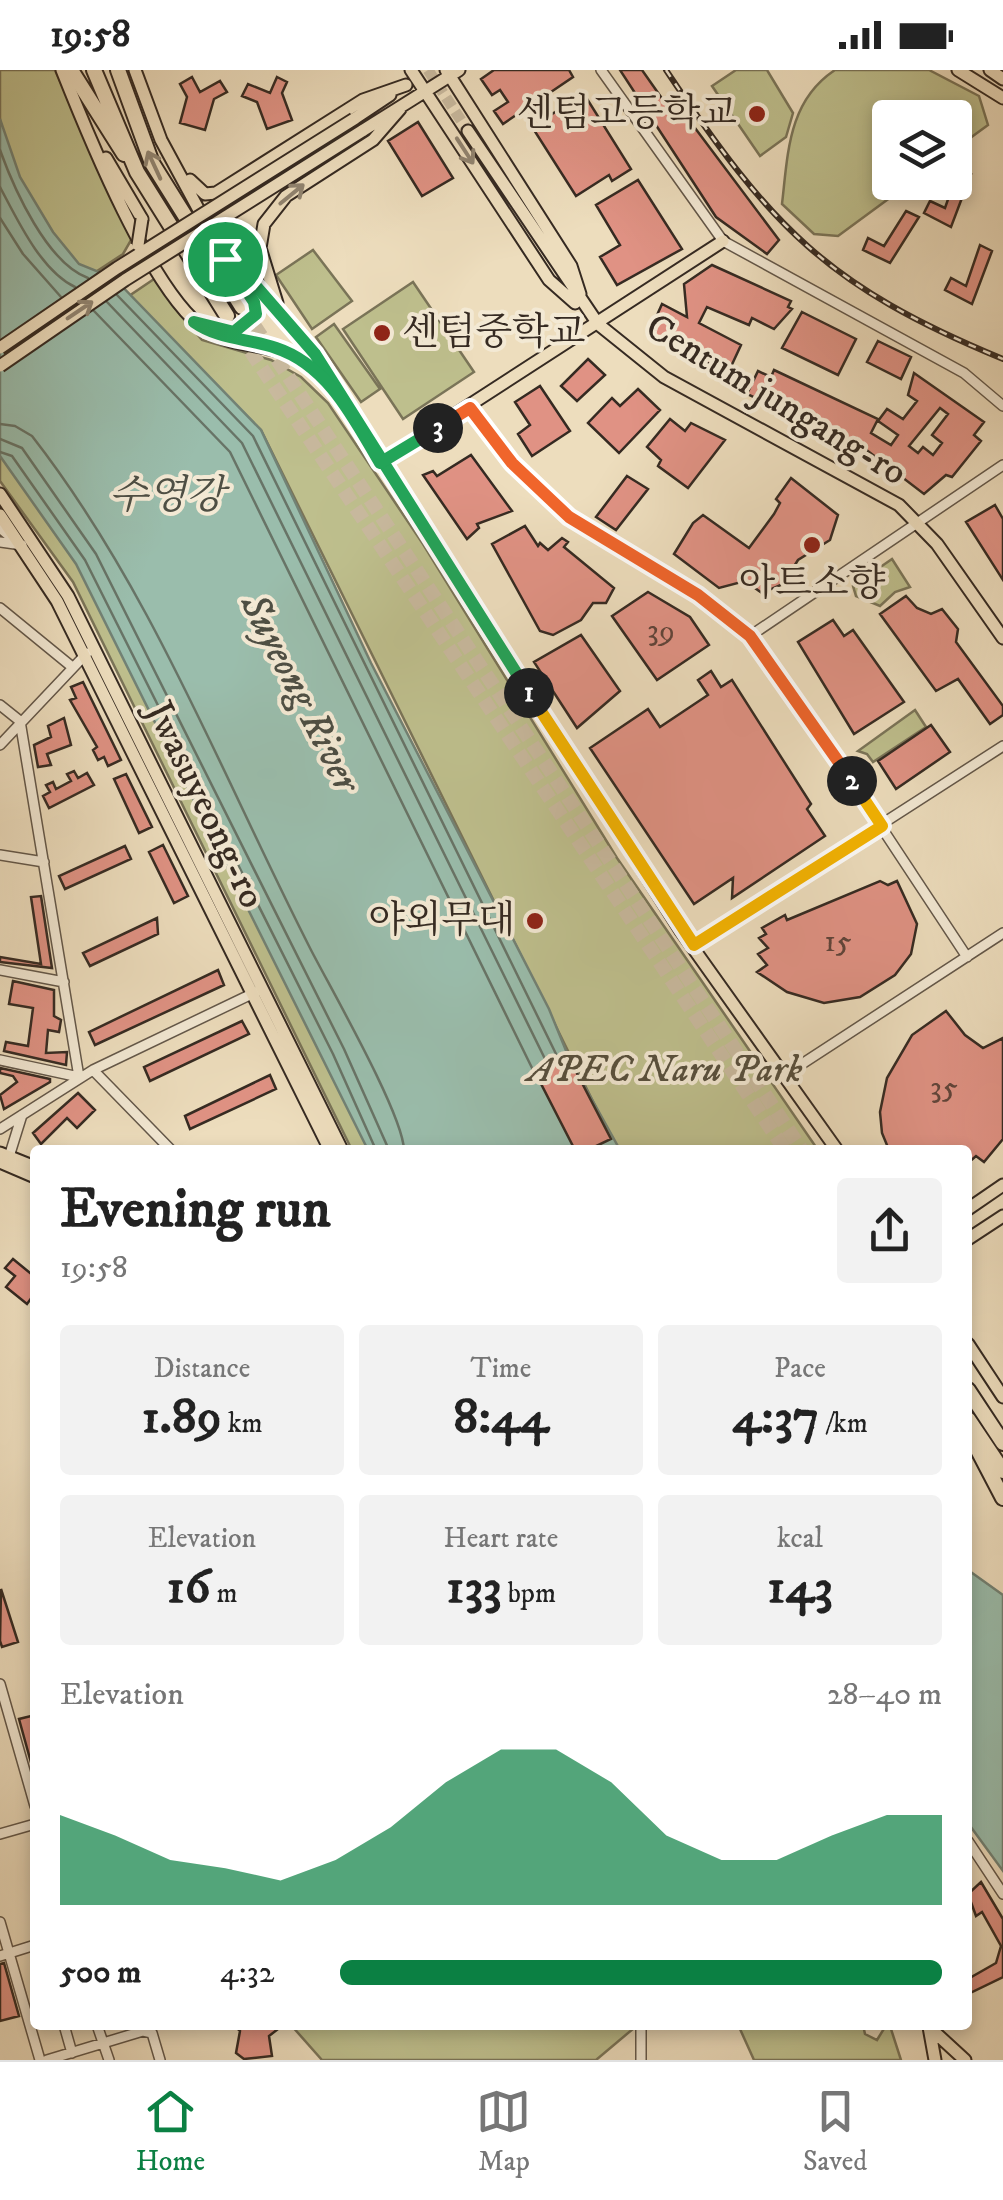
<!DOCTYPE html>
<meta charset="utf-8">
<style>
:root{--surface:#fff;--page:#f2f2f2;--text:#222;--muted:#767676;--line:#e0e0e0;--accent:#0b8043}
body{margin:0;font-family:"IM FELL DW Pica","Noto Serif KR",serif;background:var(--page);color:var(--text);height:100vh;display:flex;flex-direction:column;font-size:38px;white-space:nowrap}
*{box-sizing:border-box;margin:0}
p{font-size:32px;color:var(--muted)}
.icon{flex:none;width:55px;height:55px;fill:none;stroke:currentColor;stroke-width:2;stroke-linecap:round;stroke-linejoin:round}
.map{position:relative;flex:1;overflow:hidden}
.drawer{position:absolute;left:30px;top:1075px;width:942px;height:885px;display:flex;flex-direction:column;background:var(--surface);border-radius:10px;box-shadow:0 5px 15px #0003}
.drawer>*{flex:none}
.buttons{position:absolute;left:872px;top:30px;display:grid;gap:20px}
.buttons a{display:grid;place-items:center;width:100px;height:100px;border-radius:10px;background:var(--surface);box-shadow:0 5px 15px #0003;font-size:50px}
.pin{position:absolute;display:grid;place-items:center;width:85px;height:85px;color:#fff;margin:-42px;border:5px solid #fff;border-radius:50%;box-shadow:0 2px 10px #0007}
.km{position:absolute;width:50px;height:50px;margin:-25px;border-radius:50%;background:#222;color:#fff;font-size:28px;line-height:50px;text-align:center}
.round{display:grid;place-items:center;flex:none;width:105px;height:105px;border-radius:10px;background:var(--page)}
.overview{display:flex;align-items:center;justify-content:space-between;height:170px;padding:0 30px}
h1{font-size:55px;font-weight:800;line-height:75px}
.figures{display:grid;grid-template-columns:repeat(3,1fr);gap:15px;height:170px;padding:10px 30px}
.figures div{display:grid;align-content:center;border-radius:10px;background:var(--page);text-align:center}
.figures b{font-size:50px;font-weight:800}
.figures small{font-size:28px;font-weight:400}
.figures p{font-size:28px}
.chart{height:280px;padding:20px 30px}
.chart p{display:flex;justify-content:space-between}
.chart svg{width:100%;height:180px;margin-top:10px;fill:var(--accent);opacity:.7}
ul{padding:0 30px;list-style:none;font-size:32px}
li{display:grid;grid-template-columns:160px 120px 1fr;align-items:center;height:75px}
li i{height:25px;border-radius:12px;background:var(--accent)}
.status{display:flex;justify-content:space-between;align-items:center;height:70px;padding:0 50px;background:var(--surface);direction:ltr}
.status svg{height:28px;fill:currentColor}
.dock{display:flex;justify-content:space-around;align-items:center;height:140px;border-top:2px solid var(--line);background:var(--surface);font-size:28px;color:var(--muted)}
.dock a{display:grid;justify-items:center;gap:5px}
.dock .active{color:var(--accent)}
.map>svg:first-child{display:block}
</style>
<div class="status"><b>19:58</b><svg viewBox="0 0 49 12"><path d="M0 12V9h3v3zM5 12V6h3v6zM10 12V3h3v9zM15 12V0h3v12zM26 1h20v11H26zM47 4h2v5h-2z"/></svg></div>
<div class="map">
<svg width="1003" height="1990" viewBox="0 0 1003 1990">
<rect width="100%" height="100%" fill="#edddbd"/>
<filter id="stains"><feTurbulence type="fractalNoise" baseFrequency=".002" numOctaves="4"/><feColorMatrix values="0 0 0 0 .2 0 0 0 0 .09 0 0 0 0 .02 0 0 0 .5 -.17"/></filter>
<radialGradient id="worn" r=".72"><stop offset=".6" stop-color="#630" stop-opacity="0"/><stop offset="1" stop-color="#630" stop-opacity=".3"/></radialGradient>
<path fill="#bebf8d" stroke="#7a7458" stroke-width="2.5" d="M0,0H55L109,121L134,165L123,184L0,265Z
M736,0H767L793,43L786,67L760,86L712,16Z
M835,0H929L979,26L988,55L955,79V48H890V112L910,113L838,166L814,164L782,134C788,83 788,31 835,0Z
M313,180L352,231L312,259L276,205Z
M157,207L174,237L202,270L271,290L301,307L328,333L423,474L617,788L818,1080H617L261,360L126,228Z
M413,212L474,302L403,349L343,259Z
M334,254L380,319L361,332L316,267Z
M0,368L88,500L376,1080H352L73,512L0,411Z
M892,489L910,517L895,522L880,536L856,526L853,516Z
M915,640L926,657L873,692L867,684L858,681Z
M291,1955H633L634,1958L596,1990H322Z
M749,1955H863L865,1964L877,1970L885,1957L891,1959L901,1990H754L740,1959Z"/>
<path fill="#9abdac" stroke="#728275" stroke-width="2.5" d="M0,49L20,107L53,162L79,194L114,208L261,360L371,593L549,939L569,988L620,1080H368L76,494L0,386Z
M968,1500L1003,1525V1801L968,1753Z"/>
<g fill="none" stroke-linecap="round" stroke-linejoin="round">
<path stroke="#687467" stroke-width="2.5" d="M0,80C14,119 47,193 88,208
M0,117C17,149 41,201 75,217
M0,148L23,184L61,227
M117,225L253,366L559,990
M107,232L242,373L548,995
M94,241L230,382L534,1002
M0,354L15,356L32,366C152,520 223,708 311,880C331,919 403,1044 404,1080
M0,369L22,378L96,484L344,979L389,1080
M0,382L12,386L85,490L333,984L376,1080"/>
</g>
<path fill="#e09284" stroke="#352a22" stroke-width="2.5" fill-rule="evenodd" d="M494,0H569L573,7L542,28L552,44L584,24L631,99L612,111L609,105L576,126L522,41L503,54L494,41L508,32L500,20L492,25L481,9Z
M620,0H642L668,37L680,38L779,170L767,184L716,147Z
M192,7L200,22L220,11L227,22L214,29L205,60L180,53L187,27L180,14Z
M277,7L287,12L282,23L292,50L267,59L257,32L242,26L248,14L270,23Z
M418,52L453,108L422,126L388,71Z
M959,98L971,104L951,157L924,143L930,131L945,138Z
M638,110L682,179L617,215L600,187L620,175L596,135Z
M906,141L919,147L890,193L863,180L868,168L884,176Z
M980,175L992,181L972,234L945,220L951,208L966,216Z
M712,195L791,231L788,237L792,239L774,259L752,248L749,255L707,237L699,253L741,275L728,303L649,263L662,234L687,247L684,214Z
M802,242L856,269L838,305L782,278Z
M878,271L911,287L901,309L867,292Z
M588,289L605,305L577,331L561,316Z
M774,300L878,349L871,363L891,375L898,365L878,351L887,339L903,349L917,331L908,325L914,303L984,352L974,365L981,371L952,407L946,405L924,424L864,378L747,324L758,301L771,307ZM940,338L948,344L932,365L942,373L933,385L923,377L918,383L909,376Z
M540,316L570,361L532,386L518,364L530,355L515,332Z
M638,319L660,340L619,383L588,353L612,328L620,336Z
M670,349L685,361L691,353L725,370L688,418L658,396L661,390L647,377Z
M471,385L512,441L477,454L479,458L467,469L423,405L433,401L437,406Z
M627,406L648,419L616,460L596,447Z
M791,408L838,445L830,470L798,490L783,514L762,523L745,511L719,518L674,484L693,453L703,445L749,478L774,444L780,433L776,429Z
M995,435L1003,449V510L966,452Z
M525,456L538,476L540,473L548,480L562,468L568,472L564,477L614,518L606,533H593L581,550L553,565L540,561L492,474Z
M648,522L690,547L709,575L657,610L612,546Z
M906,526L917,538L931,544L942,539L958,559L956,572L1003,636V645L990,654L958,609L936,621L880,544Z
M833,550L844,566L853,560L904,632L854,664L798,572Z
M581,565L620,621L577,658L534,592Z
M711,601L721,617L732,610L811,734L807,739L825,766L732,828L733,808L694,834L590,678L648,639L660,657L708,625L698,610Z
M83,612L121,690L108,696L104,687L98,690L93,680L97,677L70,630L76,628L71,617Z
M64,648L71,675L47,684L51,695L38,697L34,675L51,667L48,656Z
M931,655L950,682L896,719L878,691Z
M74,701L78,708L87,703L94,715L49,738L43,726L50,722L46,715L53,712L56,719L71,711L67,704Z
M126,704L152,757L139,763L114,709Z
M163,775L188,826L174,833L149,782Z
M125,776L131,789L65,819L59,806Z
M880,811L888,815L897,811L917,854L911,884L895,905L860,927L824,933L787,922L757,902L767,895L758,884L768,878L759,868L766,864L762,858L785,845L787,850Z
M41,826L52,898L0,892V887L41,894L31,827Z
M157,848L158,864L90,896L83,883Z
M218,900L224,915L95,975L89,962Z
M13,911L54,920V946L61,950L59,962L48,960L46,983L67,982L66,995L4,981L6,972L28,976L33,938L9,934Z
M946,941L965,965L983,978L1003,968V1069L984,1092L976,1086L968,1093V1080H889L882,1063L880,1042L887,1008L912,965Z
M242,951L249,964L150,1011L144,997Z
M569,988L611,1069L588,1080H575L536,1004Z
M0,998L50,1009V1012L4,1039L0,1025L17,1012L13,1006L0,1003Z
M270,1005L276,1019L190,1059L185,1046Z
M78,1023L95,1040L77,1058L67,1048L41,1074L33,1063Z
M13,1189L35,1207V1223L27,1234L6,1217L15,1206L5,1198Z
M1,1519L18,1572L2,1577L0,1571Z
M35,1645V1707L19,1649Z
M981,1812L1003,1849V1907L968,1924V1909L996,1893L1001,1876L982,1842L976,1846L968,1824Z
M4,1893L19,1946L0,1951V1894Z
M234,1955H275L278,1959L269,1966L272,1986L244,1989L236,1983L240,1961Z"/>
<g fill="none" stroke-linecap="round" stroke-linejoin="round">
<path stroke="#c8b99e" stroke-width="11" stroke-dasharray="11 5.5" stroke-linecap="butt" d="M428,0L468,61"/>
<path stroke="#c8b99e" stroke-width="14" stroke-dasharray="14 7" stroke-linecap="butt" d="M242,237L802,1080
M227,246L785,1080"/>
<defs>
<path id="minor" d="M601,0L723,171L964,303L1003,336
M469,338L511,393L569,447L699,525L750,566L804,640L967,887
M0,458L14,470
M0,472L22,475
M0,538L71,596
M750,566L1003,395
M0,635L20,651L79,1007
M0,675L87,583
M0,785L44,792
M694,875L1003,676
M0,900L64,912
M0,990L79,1007
M93,1000L258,921
M785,1005L1003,863
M0,1059L93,1000L171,1080
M8,1090L22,1045
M0,1614L35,1736
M0,1764L35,1754
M968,1771L1003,1824
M0,1852L40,1990
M0,1886L35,1875
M64,1955L72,1983
M97,1955L109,1990
M641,1955V1990
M47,1990L143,1961L152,1963L160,1990"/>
<path id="major" d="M62,0C87,63 152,225 206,260C245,285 280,264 324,310
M135,0L161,70L214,168L315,284L681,861L837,1080
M411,0L549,210L575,233
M446,0L571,196L580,224
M958,0L1003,28
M990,0L1003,9
M354,49L390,25
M362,61L459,0
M468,61L598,254L664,307L899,435L937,474L1003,568
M106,88L142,149
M190,110L205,124L216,123L363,30L406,15
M277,233L260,178L264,154L286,126L373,70L400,39
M221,261C238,262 246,257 256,244L254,232L225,189
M380,393L723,171
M0,424L68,526L342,1080
M0,445L57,531L330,1080
M0,1083L35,1097
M0,1092L35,1107
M968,1139L1003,1115
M968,1169L1003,1146
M968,1274L1003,1327
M929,1957L965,1990
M929,1957L935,1990"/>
<path id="highway" d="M71,0L124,84
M94,0L137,102L227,246
M118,0L152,93L242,237
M968,1320L1003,1373
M968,1349L1003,1401
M968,1361L1003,1428"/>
</defs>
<use href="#minor" stroke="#635749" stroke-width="12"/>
<use href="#major" stroke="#352a22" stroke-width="15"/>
<use href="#highway" stroke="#352a22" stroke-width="18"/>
<use href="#minor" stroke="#f3e9d4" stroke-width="9"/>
<use href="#major" stroke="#edddbd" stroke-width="11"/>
<use href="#highway" stroke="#edddbd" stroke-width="14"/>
<defs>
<path id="rail" d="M666,0C771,157 826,216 1003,289"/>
</defs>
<use href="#rail" stroke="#352a22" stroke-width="6"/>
<use href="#rail" stroke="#f3e9d4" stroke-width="2.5" stroke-dasharray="8" stroke-linecap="butt"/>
<defs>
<path id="major-bridge" d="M138,175L142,149
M0,278L117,198L354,49
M0,296L125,210L362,61"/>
</defs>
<use href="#major-bridge" stroke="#352a22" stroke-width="15" stroke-linecap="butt"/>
<use href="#major-bridge" stroke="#edddbd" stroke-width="11"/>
</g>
<defs><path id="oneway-shaft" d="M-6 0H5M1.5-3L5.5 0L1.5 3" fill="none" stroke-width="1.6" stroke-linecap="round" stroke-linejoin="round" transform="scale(2.5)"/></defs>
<g stroke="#918470">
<use href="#oneway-shaft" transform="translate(465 81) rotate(57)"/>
<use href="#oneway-shaft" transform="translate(154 95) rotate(-115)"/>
<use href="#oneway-shaft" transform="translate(292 124) rotate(-39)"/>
<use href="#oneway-shaft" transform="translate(80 240) rotate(-34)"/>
</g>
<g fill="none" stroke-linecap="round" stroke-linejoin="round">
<defs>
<path id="split-1" d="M225,189L214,168L315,284L529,623"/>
<path id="split-2" d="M529,623L694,875L882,756L852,711"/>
<path id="split-3" d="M438,358L470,338L512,393L569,447L698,525L750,566L852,711"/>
<path id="split-4" d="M225,189L254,232L256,244L234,262L194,252C220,270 247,268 276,278C328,295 354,349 380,393L438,358"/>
</defs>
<use href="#split-1" stroke="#fff" stroke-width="20"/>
<use href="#split-2" stroke="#fff" stroke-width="20"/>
<use href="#split-3" stroke="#fff" stroke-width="20"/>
<use href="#split-4" stroke="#fff" stroke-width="20"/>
<use href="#split-1" stroke="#22a559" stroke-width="12"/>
<use href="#split-2" stroke="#f5b400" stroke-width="12"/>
<use href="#split-3" stroke="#f0652b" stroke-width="12"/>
<use href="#split-4" stroke="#22a559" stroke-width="12"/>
</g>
<g fill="#8f2418" stroke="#f3e9d4" stroke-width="4">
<circle cx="757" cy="44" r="10"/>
<circle cx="382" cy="263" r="10"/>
<circle cx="812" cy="475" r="10"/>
<circle cx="535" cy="851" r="10"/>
</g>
<g text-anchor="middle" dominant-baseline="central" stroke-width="8" stroke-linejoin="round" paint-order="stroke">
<g font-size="32" fill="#60443a">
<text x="661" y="561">39</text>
<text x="838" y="872">15</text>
<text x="944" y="1018">35</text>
</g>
<g font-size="38" fill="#352a22" stroke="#f3e9d4" text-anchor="end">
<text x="737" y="44">센텀고등학교</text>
<text x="402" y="263" text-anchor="start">센텀중학교</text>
<text x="812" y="514" text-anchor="middle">아트소향</text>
<text x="515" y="851">야외무대</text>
</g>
<g font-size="38" fill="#352a22" stroke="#f3e9d4">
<text transform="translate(776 330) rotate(31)">Centum jungang-ro</text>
<text transform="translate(205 735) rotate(64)">Jwasuyeong-ro</text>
</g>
<g font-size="38" font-style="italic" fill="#574f3d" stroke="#f3e9d4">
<text x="665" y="1000">APEC Naru Park</text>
</g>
<g font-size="40" font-style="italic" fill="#4e4f44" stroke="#f3e9d4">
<text x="167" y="427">수영강</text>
<text transform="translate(299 623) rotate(63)">Suyeong River</text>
</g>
</g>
<rect width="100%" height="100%" filter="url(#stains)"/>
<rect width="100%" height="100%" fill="url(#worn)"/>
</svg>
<div class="buttons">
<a><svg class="icon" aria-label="layers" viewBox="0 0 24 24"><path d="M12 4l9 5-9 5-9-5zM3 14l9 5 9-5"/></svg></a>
</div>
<div class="pin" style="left:225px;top:189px;background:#1e9e55"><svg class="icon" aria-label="arrive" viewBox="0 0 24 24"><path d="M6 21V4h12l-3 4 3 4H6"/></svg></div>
<b class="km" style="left:529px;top:623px">1</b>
<b class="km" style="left:852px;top:711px">2</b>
<b class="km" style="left:438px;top:358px">3</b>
<section class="drawer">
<div class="overview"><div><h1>Evening run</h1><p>19:58</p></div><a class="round"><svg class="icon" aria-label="share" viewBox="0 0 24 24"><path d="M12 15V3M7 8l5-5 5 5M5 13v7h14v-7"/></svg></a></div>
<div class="figures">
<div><p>Distance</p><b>1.89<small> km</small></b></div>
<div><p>Time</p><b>8:44</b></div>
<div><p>Pace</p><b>4:37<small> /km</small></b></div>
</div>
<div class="figures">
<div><p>Elevation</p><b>16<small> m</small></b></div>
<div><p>Heart rate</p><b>133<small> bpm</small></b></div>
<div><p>kcal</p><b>143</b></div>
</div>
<div class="chart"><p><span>Elevation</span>28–40 m</p>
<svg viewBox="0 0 160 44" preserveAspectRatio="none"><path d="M0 44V22L10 27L20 33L30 35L40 38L50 33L60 25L70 14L80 6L90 6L100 14L110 27L120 33L130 33L140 27L150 22L160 22V44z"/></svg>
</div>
<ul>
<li><b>500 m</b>4:32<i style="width:100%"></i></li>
</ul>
</section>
</div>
<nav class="dock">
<a class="active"><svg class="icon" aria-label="home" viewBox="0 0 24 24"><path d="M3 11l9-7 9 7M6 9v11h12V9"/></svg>Home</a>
<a><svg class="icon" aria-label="map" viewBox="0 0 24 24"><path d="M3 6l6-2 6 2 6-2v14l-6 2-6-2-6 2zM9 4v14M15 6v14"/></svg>Map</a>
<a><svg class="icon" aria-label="saved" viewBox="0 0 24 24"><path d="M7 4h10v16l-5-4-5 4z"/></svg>Saved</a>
</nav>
